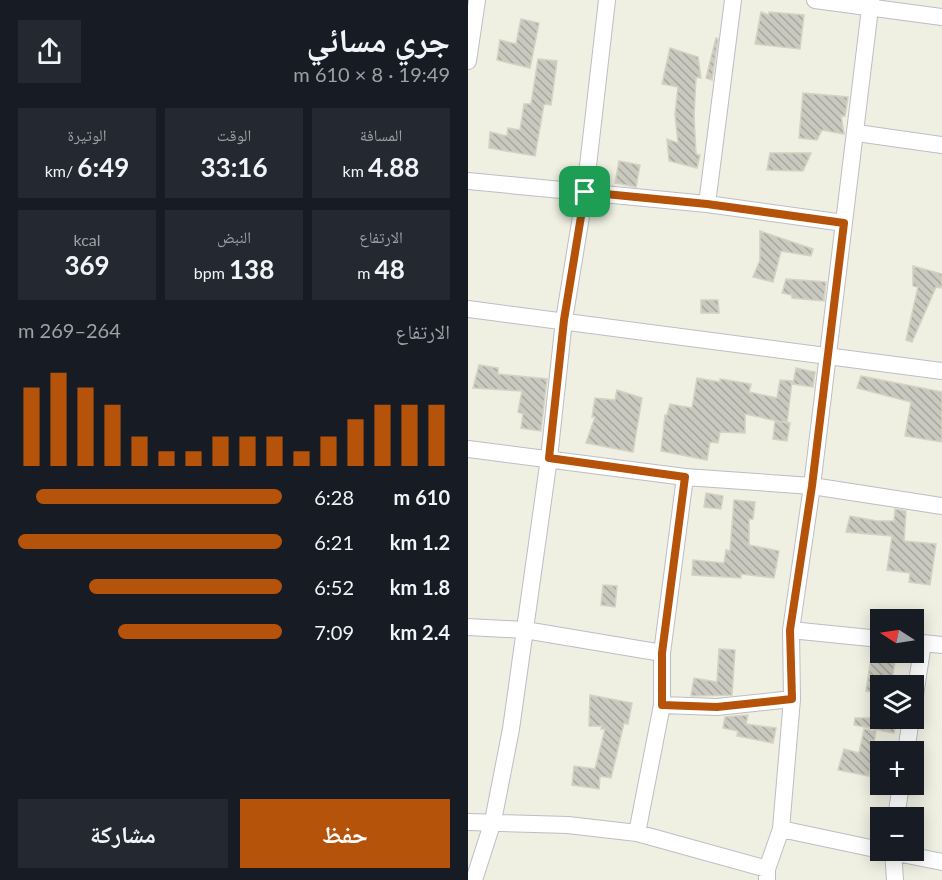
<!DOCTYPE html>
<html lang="ar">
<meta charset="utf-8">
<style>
:root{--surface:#171b24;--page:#242831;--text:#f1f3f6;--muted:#9ea1a6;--accent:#b45309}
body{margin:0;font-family:Lato,"Noto Naskh Arabic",sans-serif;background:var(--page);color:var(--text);direction:rtl;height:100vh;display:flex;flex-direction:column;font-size:22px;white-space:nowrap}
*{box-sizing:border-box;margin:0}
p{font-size:20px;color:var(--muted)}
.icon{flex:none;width:33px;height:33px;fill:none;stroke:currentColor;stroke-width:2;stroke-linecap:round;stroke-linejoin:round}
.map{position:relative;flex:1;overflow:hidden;direction:ltr}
.drawer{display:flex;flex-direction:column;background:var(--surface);width:468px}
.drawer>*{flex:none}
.needle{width:39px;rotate:282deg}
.fabs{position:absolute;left:402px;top:609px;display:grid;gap:12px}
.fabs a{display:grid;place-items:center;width:54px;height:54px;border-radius:0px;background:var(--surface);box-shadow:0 3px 15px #0003;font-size:30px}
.pin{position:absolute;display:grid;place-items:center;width:51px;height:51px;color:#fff;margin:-26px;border-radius:12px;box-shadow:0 3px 9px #0006}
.round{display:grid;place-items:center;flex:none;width:63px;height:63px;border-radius:0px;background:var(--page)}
.summary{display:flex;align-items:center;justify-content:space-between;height:102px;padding:0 18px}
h1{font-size:33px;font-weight:700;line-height:45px}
.stats{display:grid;grid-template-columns:repeat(3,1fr);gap:9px;height:102px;padding:6px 18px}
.stats div{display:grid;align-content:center;border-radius:0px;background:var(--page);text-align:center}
.stats b{font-size:26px;font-weight:700}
.stats small{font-size:16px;font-weight:400}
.stats p{font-size:16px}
.chart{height:168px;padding:12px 18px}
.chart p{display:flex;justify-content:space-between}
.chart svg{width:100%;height:108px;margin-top:6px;stroke:var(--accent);stroke-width:6}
.primary-button{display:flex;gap:12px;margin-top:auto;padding:12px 18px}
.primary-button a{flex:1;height:69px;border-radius:0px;background:var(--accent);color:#fff;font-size:24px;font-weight:700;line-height:69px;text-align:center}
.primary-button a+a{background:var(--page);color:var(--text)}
ul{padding:0 18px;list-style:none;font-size:20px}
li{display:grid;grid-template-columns:96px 72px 1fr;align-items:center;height:45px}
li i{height:15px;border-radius:8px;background:var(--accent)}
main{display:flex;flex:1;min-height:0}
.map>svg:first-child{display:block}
</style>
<main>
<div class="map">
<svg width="474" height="880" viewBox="0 0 474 880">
<defs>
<pattern id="building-back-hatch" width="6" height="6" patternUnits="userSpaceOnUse" patternTransform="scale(1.5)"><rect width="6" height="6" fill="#cac9bf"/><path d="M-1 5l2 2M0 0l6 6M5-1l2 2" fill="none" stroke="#a7a69f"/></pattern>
</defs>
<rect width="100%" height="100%" fill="#efefe2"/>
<path fill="url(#building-back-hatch)" stroke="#d4d2c0" stroke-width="1.5" d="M293,12L301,15V12L336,15L332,49L287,44Z
M53,19L71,23L62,68L29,60L32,40L48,44Z
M248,38L250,39L244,80L238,78Z
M202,48L230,57L233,78L228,77L226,116L228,154L232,155L229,168L201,161L199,139L210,143L207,114L210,87L194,84Z
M70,59L89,61L83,105L76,104L67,156L21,148L22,132L39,136L40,128L52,130L56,104H63Z
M335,93L380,97L377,116L373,115L376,134L354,130L349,140L331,138Z
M302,153H343L335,171L299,170Z
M151,161L172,165L168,187L147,183Z
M292,231L345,249L343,256L313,251L305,282L285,277L292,260Z
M445,266L474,274V288L468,287L444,342L438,340L450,287L445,286Z
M318,279L358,282L356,301L324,298V295L314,293Z
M233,300H250L251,313H233Z
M11,365L30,368V374L79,379L73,431L53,428L55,414L50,412L54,391L5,388Z
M328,368L347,372L345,387L325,384Z
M393,376L474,392V442L437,436L443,402L389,388Z
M229,378L252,382V379L283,384L281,392L309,398L312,380L324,381L319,423L277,414V433L252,432L250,443L242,442L239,460L193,451L197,415H199L202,404L224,408Z
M149,390L174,398L165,452L118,443L127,417H124L127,398L147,400Z
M307,421L322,423L319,441L305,439Z
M238,493L255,496L253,509L236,507Z
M266,500L287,502L285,519H281V545L311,551L306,578L273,574V578L224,575L225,560L256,563L258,550L262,551Z
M427,509L438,511L436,541L468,544L462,585L441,582L442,573L419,570L424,536L378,532L382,516L409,521H426Z
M135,585L149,586L147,607L133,605Z
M251,649L267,650L264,695L223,696L226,678L249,682Z
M404,651L428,655L423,686H412V693L398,691Z
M122,695L164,703L160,724L156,723L143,778L132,776L131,789L104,785L106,766L127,769L137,729H133L134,726H121Z
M280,715L278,724L308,728L305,743L269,736L270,731L255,728L257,717Z
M387,718H429L426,733L386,725Z
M396,729L408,731L401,776L370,770L376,749L391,753Z"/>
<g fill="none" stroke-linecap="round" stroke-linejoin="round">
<defs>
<path id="street" d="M347,0L474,17
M0,61L9,0
M389,133L474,145
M0,181L239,204L376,223
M239,204L265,0
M0,309L474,371
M0,449L217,477L344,486L474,506
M0,627L57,630L194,653
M323,630L412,639
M446,642L474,645
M446,702L455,643
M194,705L249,707L324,699
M438,752L443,718
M428,818L433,784
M0,822L100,825L169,833L299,869
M313,829L412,850
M169,833L194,705V653L217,477
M414,850L474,862
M425,850L427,880
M6,880L25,821L43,729L81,458L96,320L117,192L139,0
M299,880V869L313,829L324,699L323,630L344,486L403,0"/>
</defs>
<use href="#street" stroke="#bcbec5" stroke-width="18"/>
<use href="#street" stroke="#fff" stroke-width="16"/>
</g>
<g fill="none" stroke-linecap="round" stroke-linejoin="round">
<defs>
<path id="route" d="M117,192L239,204L376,223L344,486L322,630L324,699L249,707L194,705V653L217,477L81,458L96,320Z"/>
</defs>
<use href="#route" stroke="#fff" stroke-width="12"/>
<use href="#route" stroke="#b45309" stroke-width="8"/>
</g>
</svg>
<div class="fabs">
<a><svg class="needle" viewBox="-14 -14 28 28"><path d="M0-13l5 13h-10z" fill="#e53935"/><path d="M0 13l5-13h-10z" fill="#9ea1a6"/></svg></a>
<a><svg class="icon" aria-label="layers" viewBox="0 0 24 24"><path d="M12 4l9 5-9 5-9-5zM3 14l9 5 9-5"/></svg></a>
<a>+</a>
<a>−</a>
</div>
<div class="pin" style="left:117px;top:192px;background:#1e9e55"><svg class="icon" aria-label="arrive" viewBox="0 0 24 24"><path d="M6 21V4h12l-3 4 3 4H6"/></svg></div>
</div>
<section class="drawer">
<div class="summary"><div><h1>جري مسائي</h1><p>19:49 · 8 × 610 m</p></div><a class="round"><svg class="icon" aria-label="share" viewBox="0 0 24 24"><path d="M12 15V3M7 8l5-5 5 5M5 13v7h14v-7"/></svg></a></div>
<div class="stats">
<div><p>المسافة</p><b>4.88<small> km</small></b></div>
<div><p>الوقت</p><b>33:16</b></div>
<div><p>الوتيرة</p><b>6:49<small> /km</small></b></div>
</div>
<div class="stats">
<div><p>الارتفاع</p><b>48<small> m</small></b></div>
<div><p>النبض</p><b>138<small> bpm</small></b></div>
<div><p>kcal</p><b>369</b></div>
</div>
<div class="chart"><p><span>الارتفاع</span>264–269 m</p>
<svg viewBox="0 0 160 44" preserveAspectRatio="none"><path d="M5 44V12M15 44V6M25 44V12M35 44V19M45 44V32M55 44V38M65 44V38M75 44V32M85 44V32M95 44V32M105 44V38M115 44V32M125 44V25M135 44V19M145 44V19M155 44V19"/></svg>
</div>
<ul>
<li><b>610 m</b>6:28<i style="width:93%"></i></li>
<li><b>1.2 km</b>6:21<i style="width:100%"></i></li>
<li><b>1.8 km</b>6:52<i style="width:73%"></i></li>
<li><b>2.4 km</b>7:09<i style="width:62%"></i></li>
</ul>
<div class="primary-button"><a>حفظ</a><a>مشاركة</a></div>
</section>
</main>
